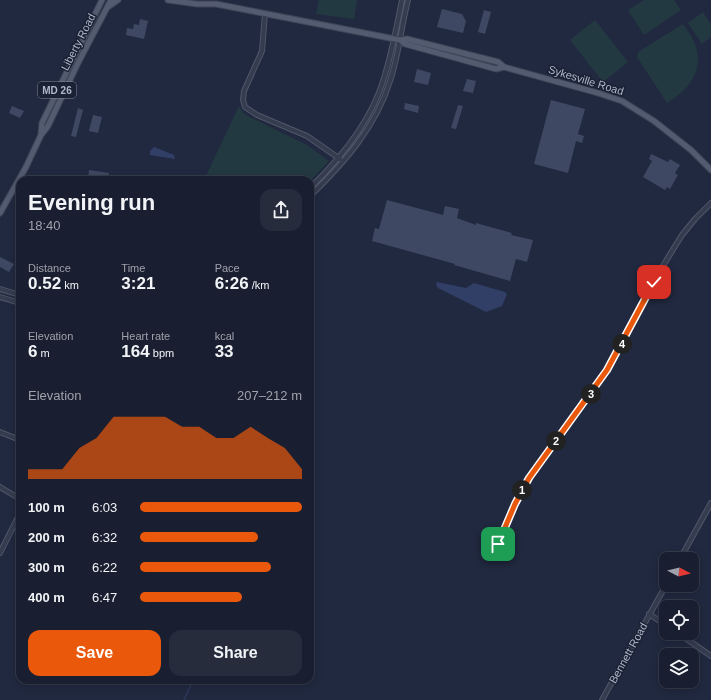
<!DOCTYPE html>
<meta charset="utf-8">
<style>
:root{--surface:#191f30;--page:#262c3c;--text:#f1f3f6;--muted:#9fa2ab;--line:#373d4c;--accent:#ea580c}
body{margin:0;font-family:Arial,sans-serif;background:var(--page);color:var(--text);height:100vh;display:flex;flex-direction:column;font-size:15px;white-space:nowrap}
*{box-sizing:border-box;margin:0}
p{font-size:13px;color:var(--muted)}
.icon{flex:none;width:22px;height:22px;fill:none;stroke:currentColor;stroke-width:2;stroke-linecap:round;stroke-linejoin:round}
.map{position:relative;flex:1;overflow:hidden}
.drawer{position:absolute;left:16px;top:176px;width:298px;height:508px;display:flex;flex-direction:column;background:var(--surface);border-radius:12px;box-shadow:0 2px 10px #0003,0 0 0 1px var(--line)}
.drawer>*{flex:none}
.needle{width:26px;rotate:97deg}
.controls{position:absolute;left:659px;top:552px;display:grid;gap:8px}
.controls a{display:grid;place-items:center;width:40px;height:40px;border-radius:8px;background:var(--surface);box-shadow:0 2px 10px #0003,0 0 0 1px var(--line);font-size:20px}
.pin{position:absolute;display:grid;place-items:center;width:34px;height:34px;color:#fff;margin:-17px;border-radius:8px;box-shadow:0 2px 6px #0006}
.km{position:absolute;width:20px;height:20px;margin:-10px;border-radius:50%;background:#222;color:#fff;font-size:11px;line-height:20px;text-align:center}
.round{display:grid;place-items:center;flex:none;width:42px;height:42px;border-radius:12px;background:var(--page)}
.head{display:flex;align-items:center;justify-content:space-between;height:68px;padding:0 12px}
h1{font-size:22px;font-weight:600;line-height:30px}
.figures{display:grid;grid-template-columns:repeat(3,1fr);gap:6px;height:68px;padding:4px 12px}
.figures div{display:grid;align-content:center}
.figures b{font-size:17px;font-weight:600}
.figures small{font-size:11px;font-weight:400}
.figures p{font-size:11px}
.chart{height:112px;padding:8px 12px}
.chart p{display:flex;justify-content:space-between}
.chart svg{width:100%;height:72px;margin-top:4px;fill:var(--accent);opacity:.7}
.button{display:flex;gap:8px;margin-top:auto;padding:8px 12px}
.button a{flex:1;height:46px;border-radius:12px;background:var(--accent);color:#fff;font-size:16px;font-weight:600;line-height:46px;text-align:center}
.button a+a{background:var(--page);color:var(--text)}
ul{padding:0 12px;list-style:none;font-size:13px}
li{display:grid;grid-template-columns:64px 48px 1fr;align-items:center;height:30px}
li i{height:10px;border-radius:5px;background:var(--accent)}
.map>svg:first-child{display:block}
</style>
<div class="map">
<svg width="711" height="700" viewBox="0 0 711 700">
<rect width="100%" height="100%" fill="#212940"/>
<path fill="#233941" d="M319,0H357L354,19L316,14Z
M644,0H674L681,10L644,35L628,10Z
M703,12L711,25V37L702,44L688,23Z
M595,20L628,62L603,82L570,40Z
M683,24C687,30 692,36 694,42C706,69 689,90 667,103L637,57L638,52Z
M239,106L244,114L307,145L329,161L310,181V180H204Z"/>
<path fill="#313f67" d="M154,147L174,155L175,159L150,155V151Z
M437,282L466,288L474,283L505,292L507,294L502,306L486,312L438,288L436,285Z"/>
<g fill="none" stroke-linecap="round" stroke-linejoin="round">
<path stroke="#313f67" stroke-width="1" d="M184,700L191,685L190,680"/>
</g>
<path fill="#3f4862" d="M442,9L462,14L466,21L463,33L437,27Z
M484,10L491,12L485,34L478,32Z
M140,19L148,21L144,39L126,35L127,28L133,29L134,24L139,25Z
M417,69L431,73L428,85L414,82Z
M467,79L476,81L473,93L463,91Z
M551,100L585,109L578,134L584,136L582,143L576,141L568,173L534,164Z
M405,103L419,106L418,113L404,109Z
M458,105L463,106L456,129L451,128Z
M12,106L24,111L20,118L9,113Z
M78,108L83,110L76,137L71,136Z
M93,115L102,117L98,133L89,131Z
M651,154L668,162L670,159L680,165L675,173L678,175L670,189L667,187L665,190L643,177L652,161L649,159Z
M89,170L109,173L108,180H88Z
M387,200L443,215L445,206L459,209L457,218L476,225V223L512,233L511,235L533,240L527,262L516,259L510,281L454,265L455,264L372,241L375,228L379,229Z
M0,257L14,264L9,272L0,267Z"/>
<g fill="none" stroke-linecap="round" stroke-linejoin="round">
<defs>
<path id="minor" d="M265,13L262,51L244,91L243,100L245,107L257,115L307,136L340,159
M310,188C341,158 372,120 384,78C392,52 397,26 402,0
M310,196C344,163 376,127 390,81C399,55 401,27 408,0
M0,289L20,295
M0,297L20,303
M0,432L20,440
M0,487L20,499
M494,551L515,504L529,478L607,370L661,269L682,235L695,219L711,203
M0,553L20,513
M680,559L711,503
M649,614L666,625
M678,633L711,656
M602,700L666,585"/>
<path id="major" d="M168,0L197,4H216L400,40L407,39L498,62L504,67
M108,7L118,0
M400,40L405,44L496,69L504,67L598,93L622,101L654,121L691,150L711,170
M41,134L42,123L102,0
M0,213L26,167L41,135L48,126L78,63L111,0"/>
</defs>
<use href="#minor" stroke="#50576a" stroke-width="6"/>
<use href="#major" stroke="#3e4558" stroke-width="7"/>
<use href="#minor" stroke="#353c4f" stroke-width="4"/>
<use href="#major" stroke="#535b70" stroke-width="5"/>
</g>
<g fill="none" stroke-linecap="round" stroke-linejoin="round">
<defs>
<path id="route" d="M498,544L515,504L529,478L607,370L654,282"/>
</defs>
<use href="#route" stroke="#fff" stroke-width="8"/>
<use href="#route" stroke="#ea580c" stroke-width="5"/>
</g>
<g text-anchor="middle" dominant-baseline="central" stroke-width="3" stroke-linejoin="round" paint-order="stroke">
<rect fill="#1a2134" stroke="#848a9e" stroke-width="1" x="38" y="82" width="38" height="16" rx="3"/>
<g font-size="10" font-weight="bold" fill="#b1b7cb">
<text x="57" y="90">MD 26</text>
</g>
<g font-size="11" fill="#b1b7cb" stroke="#1a2134">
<text transform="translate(78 42) rotate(-63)">Liberty Road</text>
<text transform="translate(586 80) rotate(17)">Sykesville Road</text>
<text transform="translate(628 653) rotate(-61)">Bennett Road</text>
</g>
</g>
</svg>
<div class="controls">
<a><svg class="needle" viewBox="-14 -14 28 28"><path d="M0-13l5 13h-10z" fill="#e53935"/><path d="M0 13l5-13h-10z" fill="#9fa2ab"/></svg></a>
<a><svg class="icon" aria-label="locate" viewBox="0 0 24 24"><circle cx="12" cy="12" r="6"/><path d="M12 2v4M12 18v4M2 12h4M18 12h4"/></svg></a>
<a><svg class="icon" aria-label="layers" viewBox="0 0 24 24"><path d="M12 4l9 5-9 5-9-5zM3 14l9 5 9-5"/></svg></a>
</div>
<div class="pin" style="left:498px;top:544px;background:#1e9e55"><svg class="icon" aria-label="arrive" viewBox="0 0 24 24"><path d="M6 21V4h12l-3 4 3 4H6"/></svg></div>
<div class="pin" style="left:654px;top:282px;background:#d93025"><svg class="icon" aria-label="check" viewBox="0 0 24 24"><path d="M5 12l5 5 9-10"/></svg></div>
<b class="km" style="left:522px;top:490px">1</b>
<b class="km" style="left:556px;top:441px">2</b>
<b class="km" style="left:591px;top:394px">3</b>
<b class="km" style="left:622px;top:344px">4</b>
<section class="drawer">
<div class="head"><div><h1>Evening run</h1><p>18:40</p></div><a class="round"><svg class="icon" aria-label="share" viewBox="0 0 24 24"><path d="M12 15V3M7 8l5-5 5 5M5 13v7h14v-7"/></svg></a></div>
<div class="figures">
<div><p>Distance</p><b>0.52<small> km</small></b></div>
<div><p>Time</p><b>3:21</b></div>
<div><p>Pace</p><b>6:26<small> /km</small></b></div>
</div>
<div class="figures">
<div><p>Elevation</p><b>6<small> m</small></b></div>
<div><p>Heart rate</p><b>164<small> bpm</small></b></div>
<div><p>kcal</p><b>33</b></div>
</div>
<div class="chart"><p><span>Elevation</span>207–212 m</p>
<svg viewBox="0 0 160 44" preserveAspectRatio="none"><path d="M0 44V38L10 38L20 38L30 25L40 19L50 6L60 6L70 6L80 6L90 12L100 12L110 19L120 19L130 12L140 19L150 25L160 38V44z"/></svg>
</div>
<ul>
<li><b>100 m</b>6:03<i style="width:100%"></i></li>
<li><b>200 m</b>6:32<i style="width:73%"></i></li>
<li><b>300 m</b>6:22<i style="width:81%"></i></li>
<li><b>400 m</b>6:47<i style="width:63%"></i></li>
</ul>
<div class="button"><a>Save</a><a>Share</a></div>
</section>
</div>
